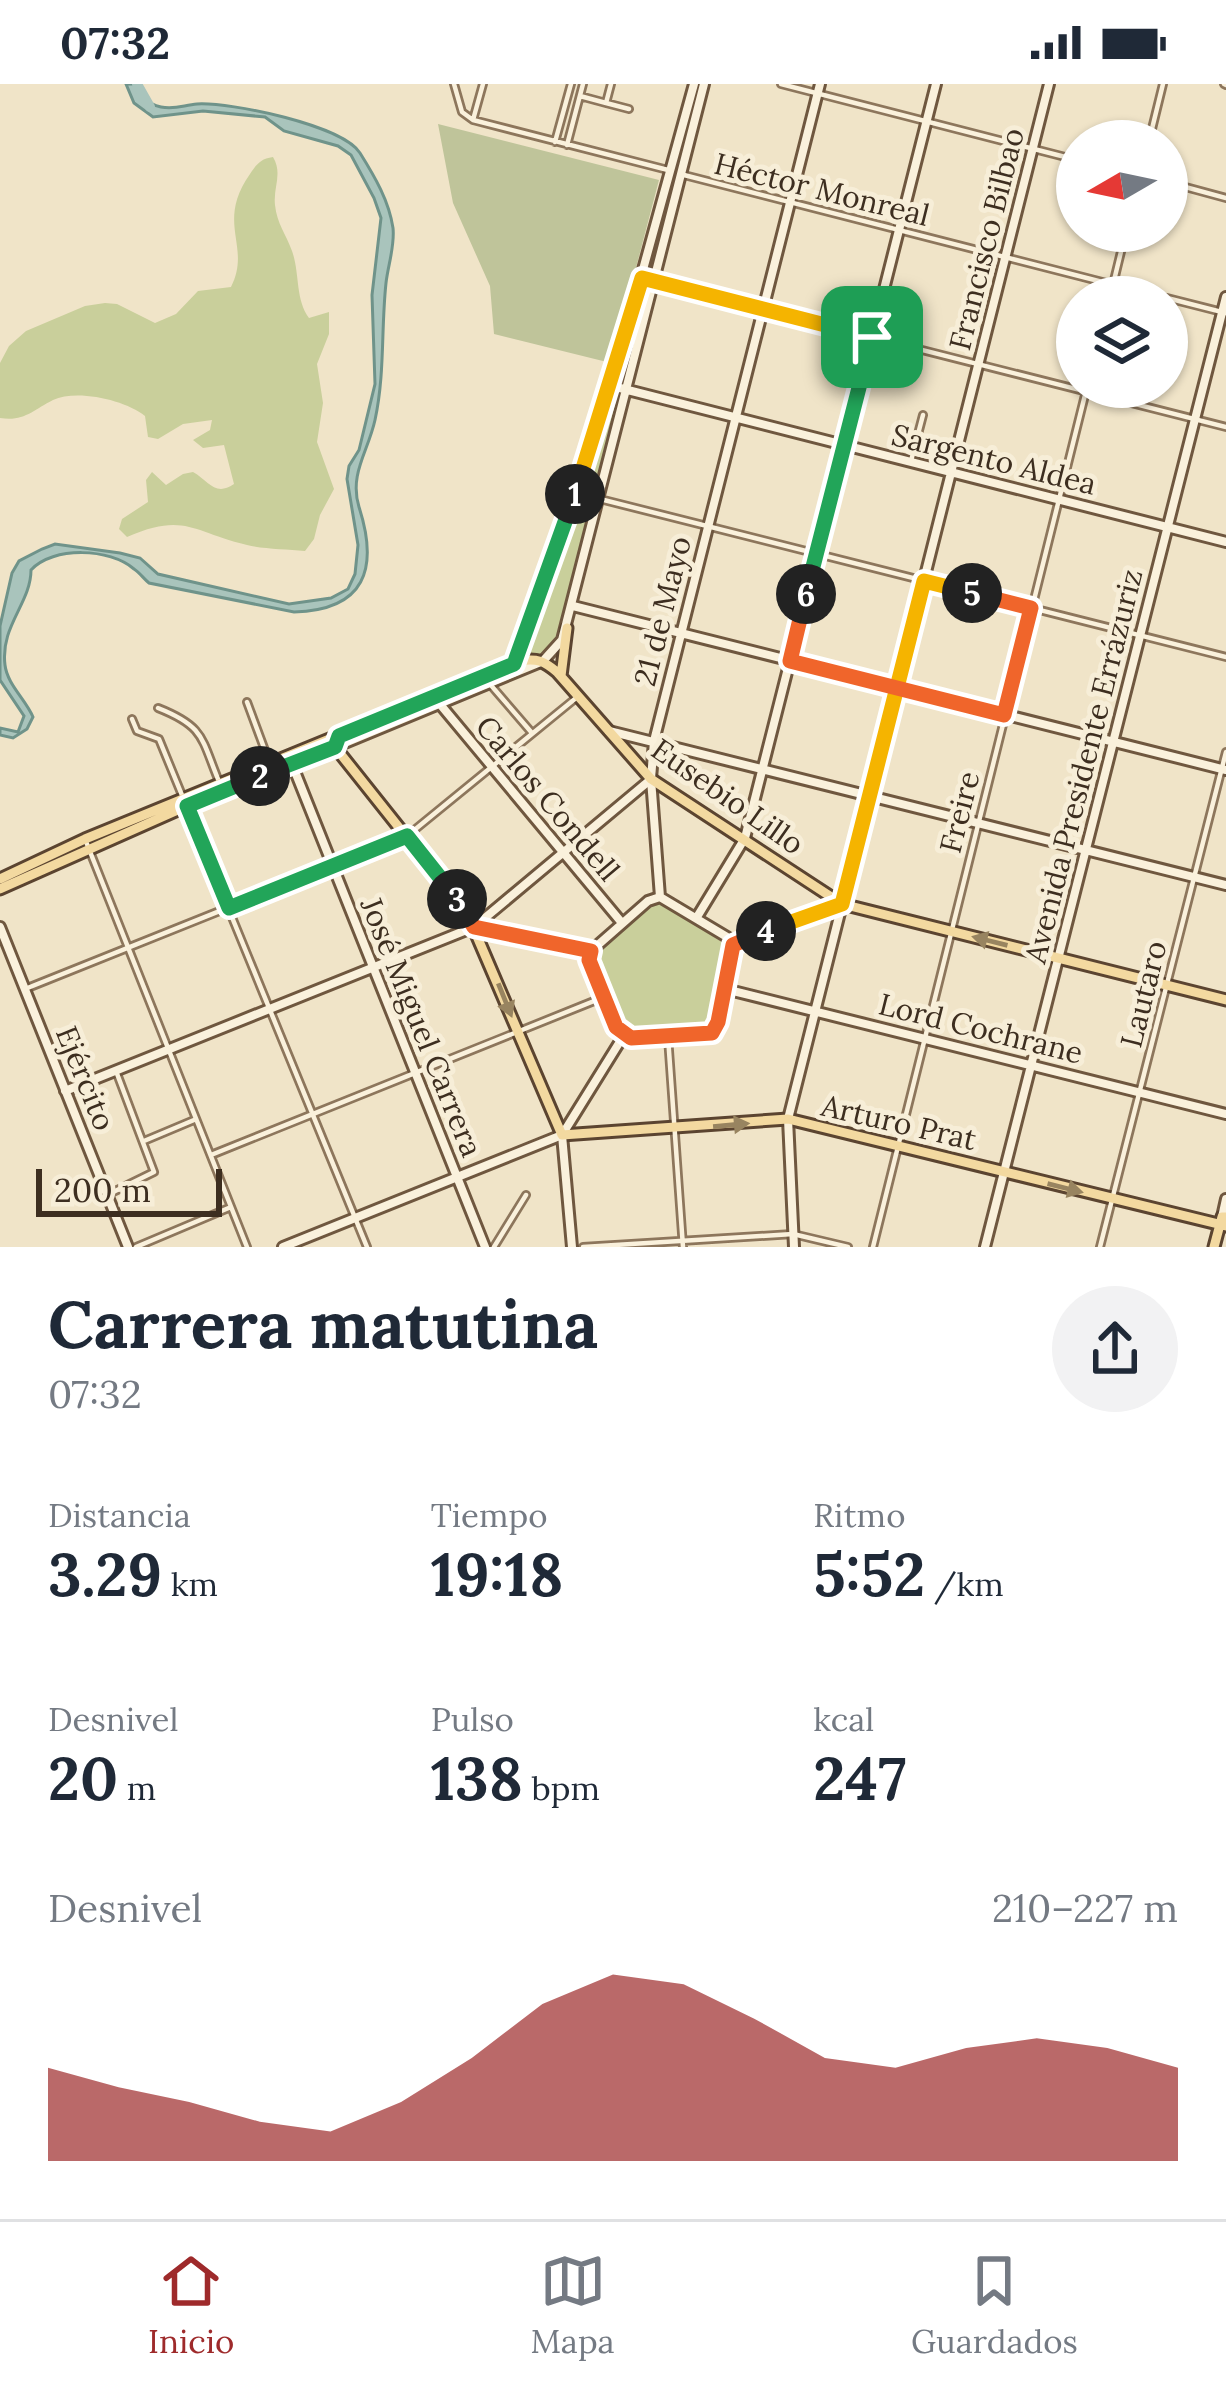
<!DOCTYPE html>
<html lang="es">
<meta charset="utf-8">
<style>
:root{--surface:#fff;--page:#f2f2f3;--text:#1f2937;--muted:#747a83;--line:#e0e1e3;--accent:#9e2a2b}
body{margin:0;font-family:Lora,serif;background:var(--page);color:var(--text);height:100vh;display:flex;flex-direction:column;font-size:45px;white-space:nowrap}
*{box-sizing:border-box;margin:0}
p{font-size:39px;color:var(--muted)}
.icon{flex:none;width:66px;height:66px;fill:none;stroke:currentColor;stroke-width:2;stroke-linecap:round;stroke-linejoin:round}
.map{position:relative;height:1163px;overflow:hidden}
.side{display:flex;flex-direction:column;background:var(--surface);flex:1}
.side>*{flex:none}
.needle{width:78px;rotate:261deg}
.tools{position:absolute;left:1056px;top:36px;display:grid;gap:24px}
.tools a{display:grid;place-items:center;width:132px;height:132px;border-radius:50%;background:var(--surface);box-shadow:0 3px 9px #0004;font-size:60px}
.scale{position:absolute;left:36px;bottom:30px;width:186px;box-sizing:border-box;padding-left:12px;border:6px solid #3d2e20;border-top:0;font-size:33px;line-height:42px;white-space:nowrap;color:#3d2e20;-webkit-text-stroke:9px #f7eed8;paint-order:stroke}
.pin{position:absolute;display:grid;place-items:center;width:102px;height:102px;color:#fff;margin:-51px;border-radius:24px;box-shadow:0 6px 18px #0006}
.km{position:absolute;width:60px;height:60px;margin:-30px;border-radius:50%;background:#222;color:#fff;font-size:33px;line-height:60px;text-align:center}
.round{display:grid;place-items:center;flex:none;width:126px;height:126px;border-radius:63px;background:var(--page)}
.headline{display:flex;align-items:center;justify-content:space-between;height:204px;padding:0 48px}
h1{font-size:66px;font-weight:700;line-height:90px}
.stats{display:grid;grid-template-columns:repeat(3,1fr);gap:18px;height:204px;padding:12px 48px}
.stats div{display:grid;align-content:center}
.stats b{font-size:60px;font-weight:700}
.stats small{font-size:33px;font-weight:400}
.stats p{font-size:33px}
.chart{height:336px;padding:24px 48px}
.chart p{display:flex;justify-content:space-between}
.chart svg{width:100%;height:216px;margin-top:12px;fill:var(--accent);opacity:.7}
.status{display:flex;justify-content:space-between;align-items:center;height:84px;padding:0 60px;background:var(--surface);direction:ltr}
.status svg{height:33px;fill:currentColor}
.menu{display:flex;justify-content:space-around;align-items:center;height:168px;border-top:3px solid var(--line);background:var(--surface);font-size:33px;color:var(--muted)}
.menu a{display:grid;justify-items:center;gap:6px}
.menu .selected{color:var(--accent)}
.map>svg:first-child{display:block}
</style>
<div class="status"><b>07:32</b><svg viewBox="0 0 49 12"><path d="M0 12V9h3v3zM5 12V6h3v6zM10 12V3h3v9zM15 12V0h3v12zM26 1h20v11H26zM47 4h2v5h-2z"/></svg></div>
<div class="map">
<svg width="1226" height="1163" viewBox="0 0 1226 1163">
<rect width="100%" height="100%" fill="#f0e4c8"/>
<path fill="#c9cf9b" d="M273,73C283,90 273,103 275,121C277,140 286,150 292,167C300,189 295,215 309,234L329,228V250L317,280L323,319L317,358L334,405L320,431L314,455L305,467C286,465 264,465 247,461C192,448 185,428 127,453L119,445L122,435L148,418L146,396L152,388L166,401L183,390L193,388C209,397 215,413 234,400L224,361L203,364L193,356L210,346L212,336L183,340L158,355L148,353L145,332C125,316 77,305 53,316C33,326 24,338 0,334V279L9,262L26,247L85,222L105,219L117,220L155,239L176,230L198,207L231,203C252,162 215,140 250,90C257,80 260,75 273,73Z
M674,101L561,551L543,572L523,575L614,315Z
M661,818L728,862L711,939L705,946L641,948L628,943L597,879V867L654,819Z"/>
<path fill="#bfc49a" d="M438,40L659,96L611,279L494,250L490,202L453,119Z"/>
<path fill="#a9c4bc" stroke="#6f938a" stroke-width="3" d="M126,0H137C139,13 148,20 161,23C175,26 184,21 197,20C231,18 342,41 360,69C375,93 389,117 393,144C395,162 388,181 386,199C381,245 385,290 375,336C368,368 349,390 359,423C379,485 365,526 294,528L149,499C144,495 140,489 134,485C110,464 53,462 31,486C31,519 0,542 5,581C7,600 26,616 33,633L27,645L13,654L0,651V644L18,648L24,632L0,596V542L12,489L19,477L42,465L55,460L120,469L140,474L158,490L289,520L331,514L348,505L355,490L358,461L347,395L349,382L359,366L375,300L372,211L381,134L374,114L351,71L338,62L284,47L265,33L203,27L153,33L134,19Z"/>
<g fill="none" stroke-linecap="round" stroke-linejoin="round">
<path stroke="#a9c4bc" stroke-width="10" d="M137,0L150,23"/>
<defs>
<path id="street" d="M454,0L462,28L473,36L668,86
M781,0L1077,76
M1224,0L1226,1
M580,12L606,19L611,0
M606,19L629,25
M473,36L483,0
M1149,57L1163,0
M555,58L571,0
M567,61L583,0
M684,91L1161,213
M1167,98L1226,114
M642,195L1226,343
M1110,213L1126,147
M1167,214L1226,229
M911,377L923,331
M579,399L592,413L1226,573
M489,599L532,649
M247,618L270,680
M158,624C206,643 201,655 220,700
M132,635L137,647L159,655L367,1163
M85,755L247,1163
M735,860L836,821
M25,905L407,752L576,614
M668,953L683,1163
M144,1057L194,1036
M211,1071L604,913
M107,1111L154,1088L116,987
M136,1163L231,1123
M494,1163L526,1111
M583,1163L793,1150L848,1163
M873,1163L1087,303
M1100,1163L1226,668"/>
<path id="secondary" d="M612,302L1226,458
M573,522L1226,686
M514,580L606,320L694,0
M439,619L622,839
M609,647L1226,801
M335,663L543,577L562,556L704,0
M292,680L485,1163
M660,813L651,695L654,657L820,0
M697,833L745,754L936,0
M0,843L128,1163
M475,843L591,867
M591,867L590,878L621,950L642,954L712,949L718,938L733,861L727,853L660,813
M591,867L648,817L660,813
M725,905L1226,1030
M65,1007L474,843L650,696
M562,1051L624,951
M562,1051L572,1163
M1222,1133L1226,1115
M283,1163L562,1051
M794,1163L788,1035L1049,0
M985,1163L1226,213"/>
<path id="primary" d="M561,592L567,544
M335,663L467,829L562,1051L788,1035L1226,1142
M0,795L85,755L520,577C537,574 544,577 557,588L651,695L842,820L1226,916
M0,805L187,722L335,663
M1214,1163L1222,1133H1226"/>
</defs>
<use href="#street" stroke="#8d765c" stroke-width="10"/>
<use href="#secondary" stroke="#6f573f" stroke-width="14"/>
<use href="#primary" stroke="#5b4430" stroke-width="15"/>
<use href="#street" stroke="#faf1dc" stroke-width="4.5"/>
<use href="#secondary" stroke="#faf1dc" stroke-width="8"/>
<use href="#primary" stroke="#f3d9a0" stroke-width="9"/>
</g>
<defs><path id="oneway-solid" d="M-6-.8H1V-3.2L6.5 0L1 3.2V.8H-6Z" transform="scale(3)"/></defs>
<g fill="#988460">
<use href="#oneway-solid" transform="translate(990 857) rotate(-166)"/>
<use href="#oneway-solid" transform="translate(505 916) rotate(68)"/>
<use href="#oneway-solid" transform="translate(731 1041) rotate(-5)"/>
<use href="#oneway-solid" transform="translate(1065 1104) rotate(14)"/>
</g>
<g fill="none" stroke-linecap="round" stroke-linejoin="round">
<defs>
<path id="split-1" d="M575,410L642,194L872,253"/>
<path id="split-2" d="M260,692L335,663L339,652L514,580L575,410"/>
<path id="split-3" d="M260,692L187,722L229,824L407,752L457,815"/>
<path id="split-4" d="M457,815L474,843L591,867L589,876L616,943L631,954L712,949L718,938L733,861L766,847"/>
<path id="split-5" d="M766,847L842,820L924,497L972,509"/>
<path id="split-6" d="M806,510L790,577L1004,631L1031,524L972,509"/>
<path id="split-7" d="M806,510L872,253"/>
</defs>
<use href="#split-1" stroke="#fff" stroke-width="24"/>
<use href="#split-2" stroke="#fff" stroke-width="24"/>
<use href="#split-3" stroke="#fff" stroke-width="24"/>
<use href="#split-4" stroke="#fff" stroke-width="24"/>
<use href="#split-5" stroke="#fff" stroke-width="24"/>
<use href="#split-6" stroke="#fff" stroke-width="24"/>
<use href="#split-7" stroke="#fff" stroke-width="24"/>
<use href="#split-1" stroke="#f5b400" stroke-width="15"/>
<use href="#split-2" stroke="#22a559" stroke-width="15"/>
<use href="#split-3" stroke="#22a559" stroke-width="15"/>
<use href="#split-4" stroke="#f0652b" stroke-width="15"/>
<use href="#split-5" stroke="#f5b400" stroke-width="15"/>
<use href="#split-6" stroke="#f0652b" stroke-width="15"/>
<use href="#split-7" stroke="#22a559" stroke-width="15"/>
</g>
<g text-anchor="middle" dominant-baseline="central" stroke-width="10" stroke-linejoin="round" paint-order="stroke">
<g font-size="30" fill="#3d2e20" stroke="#f7eed8">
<text transform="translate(822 105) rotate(14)">Héctor Monreal</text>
<text transform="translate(986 155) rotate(-76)">Francisco Bilbao</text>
<text transform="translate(994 375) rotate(14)">Sargento Aldea</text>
<text transform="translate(662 527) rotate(-76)">21 de Mayo</text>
<text transform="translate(1083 682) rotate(-76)">Avenida Presidente Errázuriz</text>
<text transform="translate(728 712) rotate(35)">Eusebio Lillo</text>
<text transform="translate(548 714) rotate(50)">Carlos Condell</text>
<text transform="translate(959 728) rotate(-76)">Freire</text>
<text transform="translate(1143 910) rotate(-76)">Lautaro</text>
<text transform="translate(422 943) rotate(68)">José Miguel Carrera</text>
<text transform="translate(981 944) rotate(14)">Lord Cochrane</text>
<text transform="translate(86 994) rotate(68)">Ejército</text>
<text transform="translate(899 1038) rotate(13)">Arturo Prat</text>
</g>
</g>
</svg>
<div class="tools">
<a><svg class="needle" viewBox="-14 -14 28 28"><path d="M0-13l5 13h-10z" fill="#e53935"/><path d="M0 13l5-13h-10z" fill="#747a83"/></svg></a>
<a><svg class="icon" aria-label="layers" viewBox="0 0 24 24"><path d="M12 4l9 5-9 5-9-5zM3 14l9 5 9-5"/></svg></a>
</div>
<div class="scale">200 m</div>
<div class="pin" style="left:872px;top:253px;background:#1e9e55"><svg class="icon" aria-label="arrive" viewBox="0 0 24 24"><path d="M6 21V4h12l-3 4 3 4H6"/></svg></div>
<b class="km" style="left:575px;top:410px">1</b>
<b class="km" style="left:260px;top:692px">2</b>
<b class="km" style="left:457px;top:815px">3</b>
<b class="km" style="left:766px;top:847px">4</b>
<b class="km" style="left:972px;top:509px">5</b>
<b class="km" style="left:806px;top:510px">6</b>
</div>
<section class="side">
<div class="headline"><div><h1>Carrera matutina</h1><p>07:32</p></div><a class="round"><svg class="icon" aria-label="share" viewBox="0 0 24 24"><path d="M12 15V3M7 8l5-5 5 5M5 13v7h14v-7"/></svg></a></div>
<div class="stats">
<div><p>Distancia</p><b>3.29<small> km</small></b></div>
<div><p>Tiempo</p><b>19:18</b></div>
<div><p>Ritmo</p><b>5:52<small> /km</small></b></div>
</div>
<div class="stats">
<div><p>Desnivel</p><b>20<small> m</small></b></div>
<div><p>Pulso</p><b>138<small> bpm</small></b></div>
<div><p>kcal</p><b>247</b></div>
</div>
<div class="chart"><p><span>Desnivel</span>210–227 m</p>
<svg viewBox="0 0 160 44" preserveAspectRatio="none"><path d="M0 44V25L10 29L20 32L30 36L40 38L50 32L60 23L70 12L80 6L90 8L100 15L110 23L120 25L130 21L140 19L150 21L160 25V44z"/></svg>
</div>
</section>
<nav class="menu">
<a class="selected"><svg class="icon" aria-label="home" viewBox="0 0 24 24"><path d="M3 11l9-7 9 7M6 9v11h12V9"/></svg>Inicio</a>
<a><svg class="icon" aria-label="map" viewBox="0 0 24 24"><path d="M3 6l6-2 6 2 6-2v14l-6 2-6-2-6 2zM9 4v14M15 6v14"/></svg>Mapa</a>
<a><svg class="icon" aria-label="saved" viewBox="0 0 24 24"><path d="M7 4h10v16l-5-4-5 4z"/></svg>Guardados</a>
</nav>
